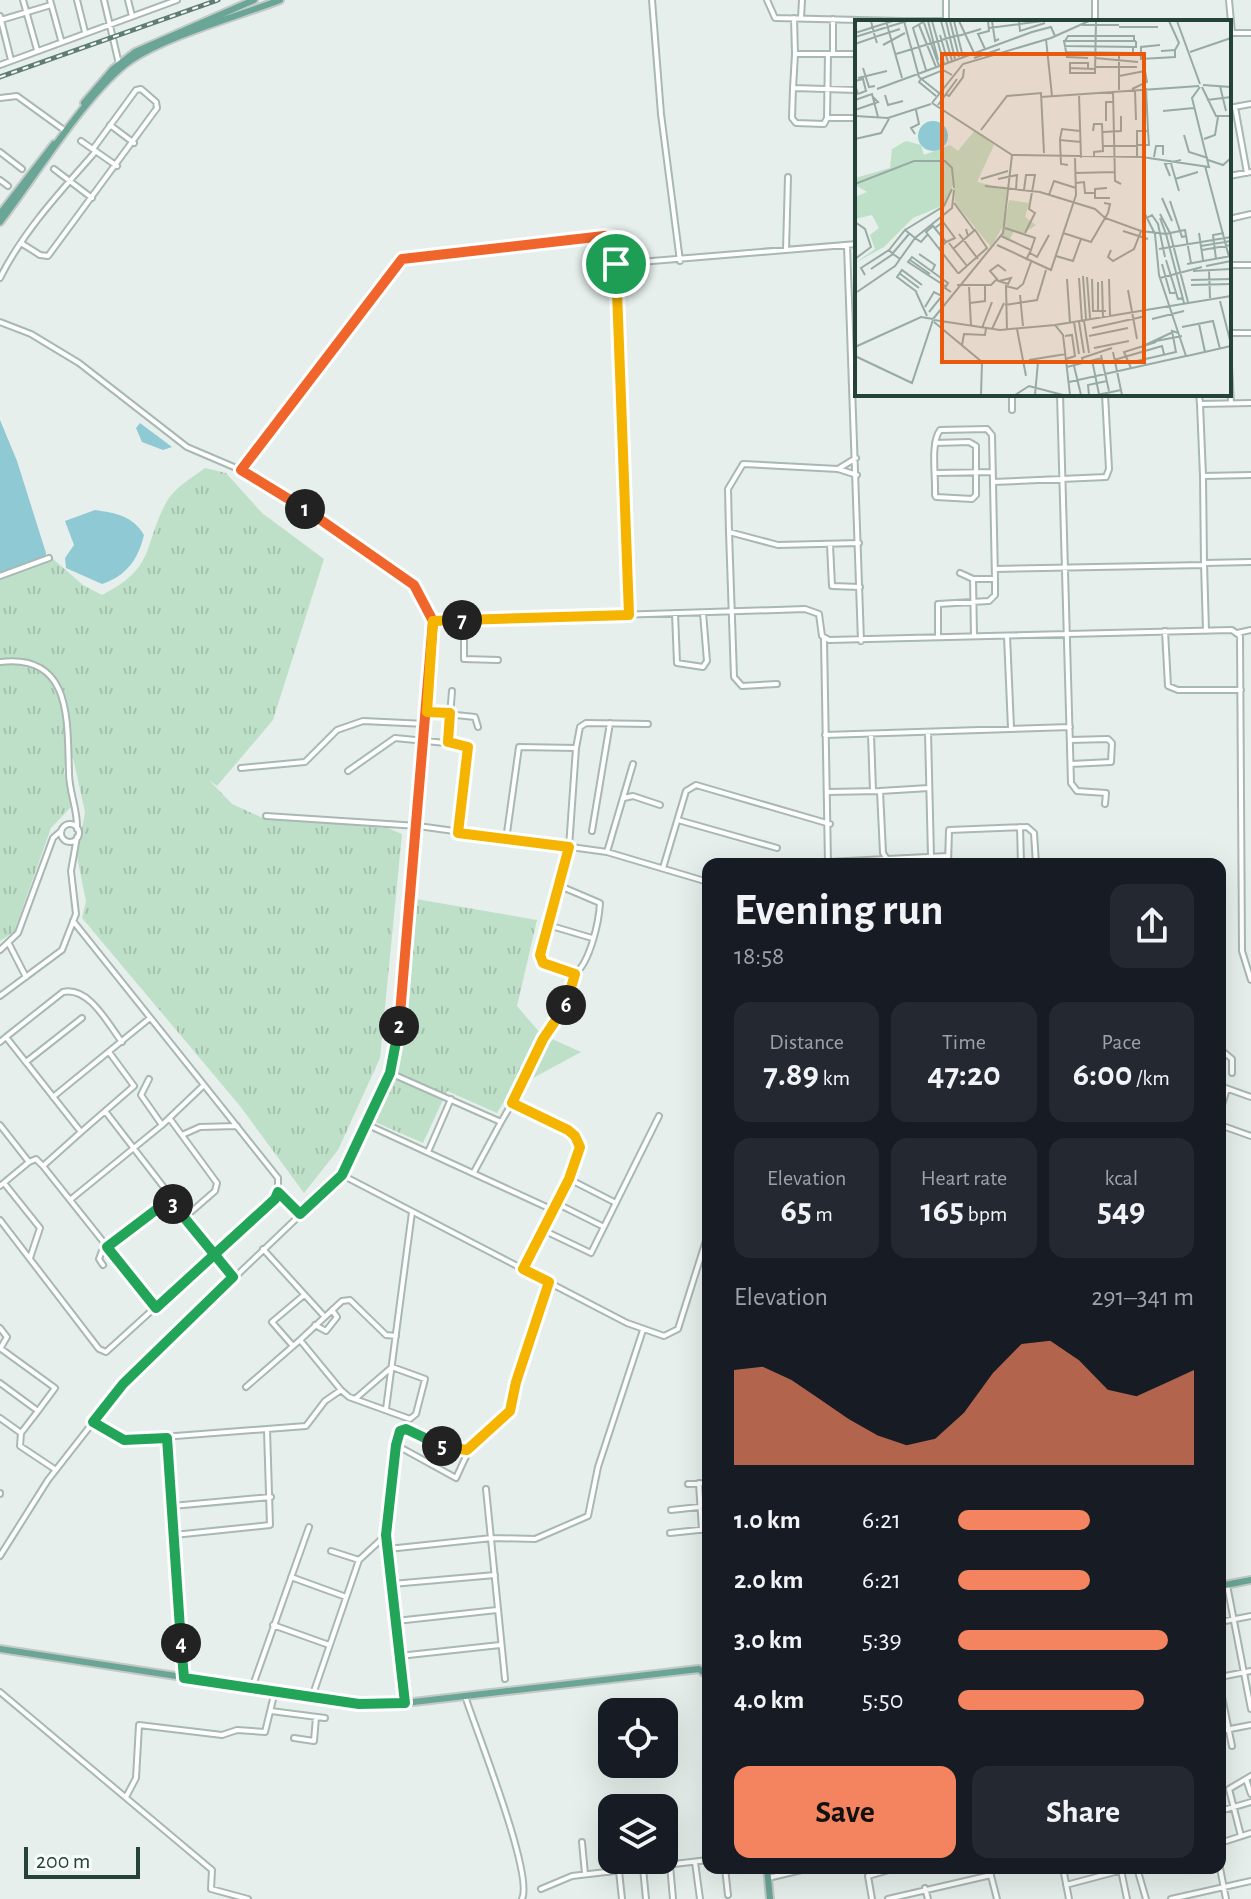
<!DOCTYPE html>
<meta charset="utf-8">
<style>
:root{--surface:#171b24;--page:#242831;--text:#f1f3f6;--muted:#9ea1a6;--accent:#f4845f}
body{margin:0;font-family:"Alegreya Sans",sans-serif;background:var(--page);color:var(--text);height:100vh;display:flex;flex-direction:column;font-size:30px;white-space:nowrap}
*{box-sizing:border-box;margin:0}
p{font-size:26px;color:var(--muted)}
.icon{flex:none;width:44px;height:44px;fill:none;stroke:currentColor;stroke-width:2;stroke-linecap:round;stroke-linejoin:round}
.map{position:relative;flex:1;overflow:hidden}
.drawer{position:absolute;left:702px;top:858px;width:524px;height:1016px;display:flex;flex-direction:column;background:var(--surface);border-radius:16px;box-shadow:0 8px 32px #0002}
.drawer>*{flex:none}
.tools{position:absolute;left:598px;top:1698px;display:grid;gap:16px}
.tools a{display:grid;place-items:center;width:80px;height:80px;border-radius:16px;background:var(--surface);box-shadow:0 8px 32px #0002;font-size:40px}
.scale{position:absolute;left:24px;bottom:20px;width:116px;box-sizing:border-box;padding-left:8px;border:4px solid #24423a;border-top:0;font-size:22px;line-height:28px;white-space:nowrap;color:#24423a;-webkit-text-stroke:6px #f7fbf9;paint-order:stroke}
.pin{position:absolute;display:grid;place-items:center;width:68px;height:68px;color:#fff;margin:-34px;border:4px solid #fff;border-radius:50%;box-shadow:0 2px 8px #0007}
.km{position:absolute;width:40px;height:40px;margin:-20px;border-radius:50%;background:#222;color:#fff;font-size:22px;line-height:40px;text-align:center}
.round{display:grid;place-items:center;flex:none;width:84px;height:84px;border-radius:16px;background:var(--page)}
.overview{display:flex;align-items:center;justify-content:space-between;height:136px;padding:0 32px}
h1{font-size:44px;font-weight:600;line-height:60px}
.figures{display:grid;grid-template-columns:repeat(3,1fr);gap:12px;height:136px;padding:8px 32px}
.figures div{display:grid;align-content:center;border-radius:16px;background:var(--page);text-align:center}
.figures b{font-size:34px;font-weight:600}
.figures small{font-size:22px;font-weight:400}
.figures p{font-size:22px}
.chart{height:224px;padding:16px 32px}
.chart p{display:flex;justify-content:space-between}
.chart svg{width:100%;height:144px;margin-top:8px;fill:var(--accent);opacity:.7}
.primary-button{display:flex;gap:16px;margin-top:auto;padding:16px 32px}
.primary-button a{flex:1;height:92px;border-radius:16px;background:var(--accent);color:#111;font-size:32px;font-weight:600;line-height:92px;text-align:center}
.primary-button a+a{background:var(--page);color:var(--text)}
ul{padding:0 32px;list-style:none;font-size:26px}
li{display:grid;grid-template-columns:128px 96px 1fr;align-items:center;height:60px}
li i{height:20px;border-radius:10px;background:var(--accent)}
.map>svg:first-child{display:block}
</style>
<div class="map">
<svg width="1251" height="1899" viewBox="0 0 1251 1899">
<defs>
<pattern id="grass-tufts" width="24" height="20" patternUnits="userSpaceOnUse" patternTransform="scale(2)"><rect width="24" height="20" fill="#bfe0c8"/><path d="M3 7l-1-3M5 7V3M7 7l1-3M15 17l-1-3M17 17v-4M19 17l1-3" fill="none" stroke="#a4c1ad"/></pattern>
</defs>
<rect width="100%" height="100%" fill="#e6efeb"/>
<path fill="url(#grass-tufts)" d="M205,468L226,473L262,513L324,559L273,720L217,786L209,780L232,804L265,819L388,828L402,834L380,1058L338,1150L304,1193L240,1106L82,918L86,901L77,857L85,812L73,758L66,757L64,771L71,807L51,828L14,932L0,941V580L53,559L83,585L102,595C157,567 142,547 167,501C174,488 193,477 205,468Z
M416,899L537,920L517,1006L541,1034L581,1052L511,1090L497,1113L447,1091L423,1143L375,1122L404,1037Z"/>
<path fill="#8ec9d4" d="M0,420L17,461L46,553L45,558L0,574Z
M140,423L172,447L163,450L142,442L136,428Z
M95,510C116,513 133,516 144,535C138,560 126,576 102,584L66,568L65,558L74,545L65,521Z"/>
<g fill="none" stroke-linecap="round" stroke-linejoin="round">
<defs>
<path id="minor" d="M23,0L37,50
M50,0L61,40
M77,0L85,32
M104,0L119,64
M128,0L132,16
M652,0L661,114L680,261
M767,0L775,18L902,21
M1229,0L1232,33H1251
M0,16L11,60
M794,18L795,54
M801,18L802,0
M833,19V54
M1,20L51,5
M903,21H946
M946,22V0
M1095,22V0
M0,65L177,0
M793,88L795,54H857
M857,90L793,88L792,118L796,123L824,124L827,118H857
M0,98L17,96L64,130
M1235,107L1247,173
M1229,108L1251,104
M827,118L828,54
M110,125L134,143
M81,141L117,166
M0,152L22,169
M54,169L92,198
M1229,176L1251,172
M0,180L8,186
M1229,219L1251,214
M21,243L40,255L48,256L157,108L156,102L141,89L136,90L93,149
M847,245L861,641
M786,250L788,177
M616,264L857,244
M1229,265H1251
M0,278C24,230 61,191 96,151
M0,322L31,334L79,363L187,447L241,470L312,513L414,585L433,621L398,1027L390,1073L342,1175L123,1384L48,1480L0,1556
M1229,333H1251
M1229,366L1231,403
M1012,394V410
M1060,394L1071,783L1077,791L1106,793L1105,804
M1199,394L1200,404
M935,443L969,442L976,446V495L972,499L936,497L935,495C936,477 930,444 940,430L987,429L992,435L995,579V595L989,601L938,604V637
M838,469L856,458
M241,470L402,259L613,237L629,615
M936,473L993,472
M1203,476L1200,404L1251,403
M993,482L1106,477L1109,469L1105,394
M729,532L728,489L743,464L838,469L857,475
M830,545L832,586L860,587
M1204,563L1203,476L1251,475
M995,569L1204,565
M960,573L973,579
M0,576L49,558
M675,613L677,663L703,667L707,661L703,613
M464,620V659L498,660
M433,621L805,609L819,614L822,636L829,640L1232,630L1240,636L1242,951L1251,980
M1165,631L1168,686L1178,690H1241
M1206,631L1204,563L1251,562
M1237,633L1251,630
M974,636L973,579H995
M1007,636L1011,728
M824,639L828,864
M0,662C73,653 67,722 69,773C69,792 78,810 77,829
M777,684L742,686L734,677L729,532L778,545L859,543
M427,712L475,717L478,727
M928,732L931,857
M871,734L873,791
M825,735L1070,727
M1070,740L1108,739L1112,743L1111,762L1071,764
M448,742L452,691
M576,748L580,727L586,723L648,724
M241,768L305,762L337,730L363,721L426,724
M348,771L395,738L466,745L469,749L458,833
M880,791L929,788
M827,792L880,791L883,853L887,859L948,856
M624,798L633,796L660,805
M266,816L418,826L607,852L708,882
M678,820L777,848
M61 833a9 9 0 1 1 18 0a9 9 0 1 1-18 0Z
M1020,827L1021,864
M592,831L610,723
M506,840L519,747L576,748L569,847L540,955L543,963L573,972C578,989 524,1079 512,1103
M607,852L633,764
M829,862L886,859
M948,864L949,830L1027,827L1034,833L1036,864
M663,868L686,791L696,785L830,824
M560,886L600,903C599,922 590,962 575,974
M73,921L204,1085
M548,925L592,938
M9,944L26,977
M0,950L18,933L53,838L61,831
M0,996L62,950L76,914L71,871L77,837
M6,1037L63,992C89,986 108,1024 122,1042
M0,1042L6,1037L81,1132L43,1166L36,1159L29,1162
M1220,1049L1232,1059V1073
M26,1062L82,1018
M390,1073L501,1122L512,1103L575,1136C588,1157 562,1191 553,1210
M1220,1086L1251,1097
M53,1097L150,1018
M105,1111L233,1277
M1220,1111L1227,1089
M170,1119L217,1183L215,1191L184,1218
M0,1125L29,1162L0,1186
M368,1125L553,1210L523,1269
M1220,1125L1251,1136
M81,1132L134,1086L109,1052
M182,1135L200,1127L237,1126
M428,1152L451,1099
M43,1166L156,1308
M474,1172L501,1122
M342,1175L627,1323L664,1336L678,1329L708,1234
M569,1179L616,1203
M4,1183L40,1228L30,1258
M279,1193L300,1214
M70,1200L162,1125L141,1095L149,1079
M556,1203L604,1227
M0,1220L99,1349L106,1352L278,1196V1178L204,1085L162,1125
M543,1230L591,1253L659,1116
M263,1249L324,1316
M103,1265L99,1259L102,1251L170,1200
M315,1325L326,1331L337,1317L332,1310
M0,1328L7,1337L0,1349
M293,1346L272,1322L304,1295
M0,1348L55,1388L38,1411
M0,1383L38,1411L21,1433L20,1446L56,1470
M246,1387L300,1340
M341,1390L349,1397L410,1419L416,1414L425,1379L392,1367L355,1399
M386,1409L412,1212
M0,1418L21,1433
M93,1422L124,1440L306,1426L325,1401L341,1390L300,1340L342,1301L350,1300L386,1335L396,1336
M167,1438L183,1676
M396,1445L456,1478L469,1450
M699,1483L702,1530
M688,1484L708,1483
M486,1489L505,1679
M0,1493V1494
M172,1506L271,1497
M671,1510L708,1506
M670,1533L708,1529
M174,1535L270,1525L267,1430
M388,1549L492,1538L535,1539L588,1516L598,1467L643,1330
M331,1551L359,1560
M291,1577L346,1597
M392,1584L495,1575
M1227,1585L1251,1709
M396,1621L497,1610
M1220,1622L1251,1616
M273,1625L329,1645
M399,1656L500,1645
M1220,1677L1251,1671
M1220,1687L1232,1746
M252,1688L309,1527
M0,1692L212,1870L211,1889L248,1899
M465,1696C476,1730 534,1875 522,1899
M312,1697L359,1560L386,1535
M405,1703L386,1535L398,1434L402,1429C424,1431 441,1451 464,1451L510,1411L516,1382L549,1282
M271,1711L325,1718
M1220,1731L1251,1725
M294,1738L314,1741L316,1717
M1246,1779L1251,1794
M126,1797L136,1778L139,1725L222,1735L237,1730L265,1732L275,1691
M1220,1811L1251,1802
M604,1834L608,1872
M1241,1836L1229,1789L1251,1776
M582,1842L585,1874
M1220,1843L1251,1833
M630,1860L631,1869
M695,1862L700,1899
M670,1865L673,1899
M643,1868L646,1899
M725,1868L728,1895
M989,1868L997,1899
M1063,1868L1069,1899
M1137,1868L1146,1899
M1220,1868L1226,1899
M1121,1870L1127,1899
M619,1871L622,1899
M768,1878L810,1868
M1066,1885L1130,1868
M925,1888L928,1899
M541,1889L572,1876L708,1860
M872,1899L868,1876L896,1868
M888,1899L991,1875
M1171,1899L1251,1881"/>
<path id="major" d="M84,103L113,69L135,52L254,0
M0,214L54,144
M0,222C34,178 89,89 131,60C169,35 236,17 280,0
M1220,1586L1251,1580
M0,1649L359,1704H396L699,1669L708,1676
M767,1868L770,1899"/>
</defs>
<use href="#minor" stroke="#a8b8b2" stroke-width="8"/>
<use href="#major" stroke="#c2cac8" stroke-width="10"/>
<use href="#minor" stroke="#fff" stroke-width="4"/>
<use href="#major" stroke="#6aa596" stroke-width="6"/>
<defs>
<path id="rail" d="M0,77L218,0"/>
</defs>
<use href="#rail" stroke="#5f7d75" stroke-width="5"/>
<use href="#rail" stroke="#f7fbf9" stroke-width="2" stroke-dasharray="6" stroke-linecap="butt"/>
</g>
<g fill="none" stroke-linecap="round" stroke-linejoin="round">
<defs>
<path id="split-1" d="M305,509L241,470L402,259L604,236L613,237L616,264"/>
<path id="split-2" d="M305,509L414,585L433,621L399,1026"/>
<path id="split-3" d="M173,1204L169,1200L107,1247L156,1308L275,1199L278,1192L300,1214L342,1175L390,1073L399,1026"/>
<path id="split-4" d="M173,1204L233,1277L123,1384L93,1422L124,1440L167,1438L181,1643"/>
<path id="split-5" d="M181,1643L184,1678L359,1704L405,1703L386,1535L396,1445L400,1431L406,1429L442,1446"/>
<path id="split-6" d="M442,1446L467,1450L510,1411L516,1382L549,1282L523,1269L569,1179L580,1147L575,1136L568,1130L512,1103L543,1039L566,1005"/>
<path id="split-7" d="M462,620L433,621L427,712L450,713L448,742L468,747L458,833L569,847L540,955L543,963L575,974L566,1005"/>
<path id="split-8" d="M462,620L629,615L616,264"/>
</defs>
<use href="#split-1" stroke="#fff" stroke-width="16"/>
<use href="#split-2" stroke="#fff" stroke-width="16"/>
<use href="#split-3" stroke="#fff" stroke-width="16"/>
<use href="#split-4" stroke="#fff" stroke-width="16"/>
<use href="#split-5" stroke="#fff" stroke-width="16"/>
<use href="#split-6" stroke="#fff" stroke-width="16"/>
<use href="#split-7" stroke="#fff" stroke-width="16"/>
<use href="#split-8" stroke="#fff" stroke-width="16"/>
<use href="#split-1" stroke="#f0652b" stroke-width="10"/>
<use href="#split-2" stroke="#f0652b" stroke-width="10"/>
<use href="#split-3" stroke="#22a559" stroke-width="10"/>
<use href="#split-4" stroke="#22a559" stroke-width="10"/>
<use href="#split-5" stroke="#22a559" stroke-width="10"/>
<use href="#split-6" stroke="#f5b400" stroke-width="10"/>
<use href="#split-7" stroke="#f5b400" stroke-width="10"/>
<use href="#split-8" stroke="#f5b400" stroke-width="10"/>
</g>
<g transform="translate(855 20)">
<rect width="376" height="376" fill="#e6efeb"/>
<path d="M120,110L139,125L122,162L152,169L148,206L136,227L100,183L98,165L89,185L58,198L29,227L0,243L20,229L15,215L24,208L17,195L0,199V177L12,172L0,165V158L35,148L37,129L51,121L66,125L69,135L95,125L103,131ZM154,180L174,183L170,197L181,205L167,214L159,211L155,219L147,216Z" fill="#bfe0c8"/>
<path d="M63 116a15 15 0 1 1 30 0a15 15 0 1 1-30 0Z" fill="#8ec9d4"/>
<path fill="none" stroke="#98aaa4" stroke-width="2" d="M16,1L20,17L45,9M31,1L47,58M49,1L64,57L84,73M70,1L58,8L71,50M73,1L83,40M77,1L89,44M86,1L97,41M91,1L100,39M95,1L104,37M99,1L108,37M104,1L119,33M137,1L140,21L144,19M164,1L165,11L190,3M314,1L324,23L320,30M322,1L345,64M69,3L84,46M64,5L81,47M227,5H264M264,7H303M134,8L187,1M0,13L38,1M85,15L93,42M103,16L126,9M0,17L52,1M191,19L197,76M210,21L213,16H279V21M0,24L20,17L22,23M28,25L50,13M305,25L286,27V39L320,37V30L306,31M209,26L281,27V21M130,29L123,14L134,11L133,1M211,32L278,33V27M335,32L376,18M41,34L103,15M119,38L145,29M233,38L212,37L209,21H281M240,38L283,42M240,47H282M8,48L14,67L20,66M215,48V43H233V49M240,49L215,48V53H240L241,1M264,56L290,51L292,62L277,69M3,58L32,51M0,61L8,59L11,71L3,74L1,68M348,65L376,67M365,66L371,91M347,67L361,96H376M22,69L177,12L196,7L200,16M264,70V33M258,71L260,161L266,164M280,71L281,100M90,74L94,76L108,57L109,49M224,74L226,138M30,75L33,85L48,81M81,76L64,62L66,59L88,50L97,55M186,77L344,66M0,80L17,74L23,97M352,80L376,77M77,83L157,135L148,213L78,299M77,83L108,44L196,18L234,1M83,85L102,59M0,90L23,82L18,77M308,91L339,88M0,96L33,98L76,84M251,101V82H258M126,110L152,76L186,73L189,133M238,111L239,104H247L248,131L239,132V137M248,112L266,111V96M60,114L56,108L64,104L61,90M329,115L334,132L353,138M0,119L26,113L35,97M205,119L207,109L225,111M349,119L360,115L363,97M282,125V111H293L291,68M248,126H282M157,135L288,137V190L300,214L304,255L331,336L214,362M282,136V125H294L293,111M287,137L354,147L337,78L345,67M299,137L301,126H308V135M315,140L324,171M353,140L368,145L376,138M213,145L206,144L205,120L226,122M350,146L374,237M220,153L260,152M315,156L310,144L326,140M126,159L153,151M143,159L162,155L161,169M320,159L343,152M221,163L229,162L230,173H240M0,164L59,141H90L97,148L99,168M130,166L185,172L240,189L250,198L286,211L311,214L329,283M252,168L240,169V178H255M169,170L171,155H180L174,189L180,193L170,213M194,175L199,161L221,168M307,178L317,201M315,181L327,217L331,216M99,183L119,210M305,194L315,213L330,210L336,243M292,198L297,195L303,204L310,237M305,198L311,214L315,213L333,282M0,202L10,209L16,227L0,239M80,208L88,202L100,218L91,222M150,208L180,218L176,230M50,210L89,186L97,169M268,211L293,219M208,213L236,222L253,193L255,184L249,183M344,213L348,240M73,214L66,222L60,218L97,188L99,170M104,214L123,239M146,216L176,230L171,240M94,223L112,246M142,225L196,250L221,175L220,138M346,226L376,221M84,229L91,222L78,206L71,212L103,253H104L132,228L120,210L113,216M98,229L113,216L111,209M304,229L376,217M34,230L50,210L60,218L45,239M256,230L253,237L258,241L279,229L286,211M347,230L376,225M38,233L54,214M175,233L182,237L194,215M64,234L80,245L77,251M201,236L218,241L226,219M361,239L358,215L369,213M55,240L75,254M311,240L323,279L328,278M307,244L315,273H320M332,244L376,236M351,246L376,241M354,250L355,278M338,251L376,249M44,253L64,268M10,255L6,248L34,230L38,234L16,249M228,256L231,299M232,257L235,298M224,258L227,302M305,258L347,247M142,259L143,261L153,264L156,258L144,261M212,259L215,303M237,259L238,291H251M254,259L255,296M336,260L376,259M247,261L248,298M243,262V291M102,265H136L142,259L135,251L143,245L151,251M336,265L376,264M90,266L53,242L57,237L93,263L90,268L96,272M114,267L116,306M273,270L282,319M2,272L40,246L45,239L38,234M61,272L72,296M62,272L42,257L47,250L67,265M165,275L168,306M365,281L376,324M115,283L130,281V266M150,285L182,280L191,250M70,287L79,272L87,276L74,292M297,299L329,291M79,300L145,310L200,305L208,315L215,375M229,301L234,333M79,302L127,342L126,375M219,302L224,334M224,302L229,333M344,304L350,332M200,305L376,276M327,307L358,301L365,329M127,308L137,282M237,308L291,296M137,309L149,283M162,309L171,356M152,310L151,266L162,269L168,264L176,242M210,316L217,315L220,336L211,339M234,316L273,308M301,321L327,316M107,325L109,314L130,315L131,308M0,327L66,297L78,299M286,327L318,312M239,328L274,321M258,332L267,375M246,335L254,371M0,336L57,363L78,300M332,336L376,326M174,340L211,334M237,340L244,374M259,340L307,326L309,334M228,342L227,338L257,328M273,343L321,332L317,311L324,313M219,346L226,375M212,347L247,338M276,348L269,332L301,322M160,375L174,366L208,375M180,375L183,342M234,375L233,365L252,361M242,375L266,370"/>
<path fill="#e8590c" fill-opacity="0.15" stroke="#e8590c" stroke-width="4" d="M87,34H289V342H87Z"/>
<rect width="376" height="376" fill="none" stroke="#24423a" stroke-width="4"/>
</g>
</svg>
<div class="tools">
<a><svg class="icon" aria-label="locate" viewBox="0 0 24 24"><circle cx="12" cy="12" r="6"/><path d="M12 2v4M12 18v4M2 12h4M18 12h4"/></svg></a>
<a><svg class="icon" aria-label="layers" viewBox="0 0 24 24"><path d="M12 4l9 5-9 5-9-5zM3 14l9 5 9-5"/></svg></a>
</div>
<div class="scale">200 m</div>
<div class="pin" style="left:616px;top:264px;background:#1e9e55"><svg class="icon" aria-label="arrive" viewBox="0 0 24 24"><path d="M6 21V4h12l-3 4 3 4H6"/></svg></div>
<b class="km" style="left:305px;top:509px">1</b>
<b class="km" style="left:399px;top:1026px">2</b>
<b class="km" style="left:173px;top:1204px">3</b>
<b class="km" style="left:181px;top:1643px">4</b>
<b class="km" style="left:442px;top:1446px">5</b>
<b class="km" style="left:566px;top:1005px">6</b>
<b class="km" style="left:462px;top:620px">7</b>
<section class="drawer">
<div class="overview"><div><h1>Evening run</h1><p>18:58</p></div><a class="round"><svg class="icon" aria-label="share" viewBox="0 0 24 24"><path d="M12 15V3M7 8l5-5 5 5M5 13v7h14v-7"/></svg></a></div>
<div class="figures">
<div><p>Distance</p><b>7.89<small> km</small></b></div>
<div><p>Time</p><b>47:20</b></div>
<div><p>Pace</p><b>6:00<small> /km</small></b></div>
</div>
<div class="figures">
<div><p>Elevation</p><b>65<small> m</small></b></div>
<div><p>Heart rate</p><b>165<small> bpm</small></b></div>
<div><p>kcal</p><b>549</b></div>
</div>
<div class="chart"><p><span>Elevation</span>291–341 m</p>
<svg viewBox="0 0 160 44" preserveAspectRatio="none"><path d="M0 44V15L10 14L20 18L30 24L40 30L50 35L60 38L70 36L80 28L90 16L100 7L110 6L120 12L130 21L140 23L150 19L160 15V44z"/></svg>
</div>
<ul>
<li><b>1.0 km</b>6:21<i style="width:56%"></i></li>
<li><b>2.0 km</b>6:21<i style="width:56%"></i></li>
<li><b>3.0 km</b>5:39<i style="width:89%"></i></li>
<li><b>4.0 km</b>5:50<i style="width:79%"></i></li>
</ul>
<div class="primary-button"><a>Save</a><a>Share</a></div>
</section>
</div>
